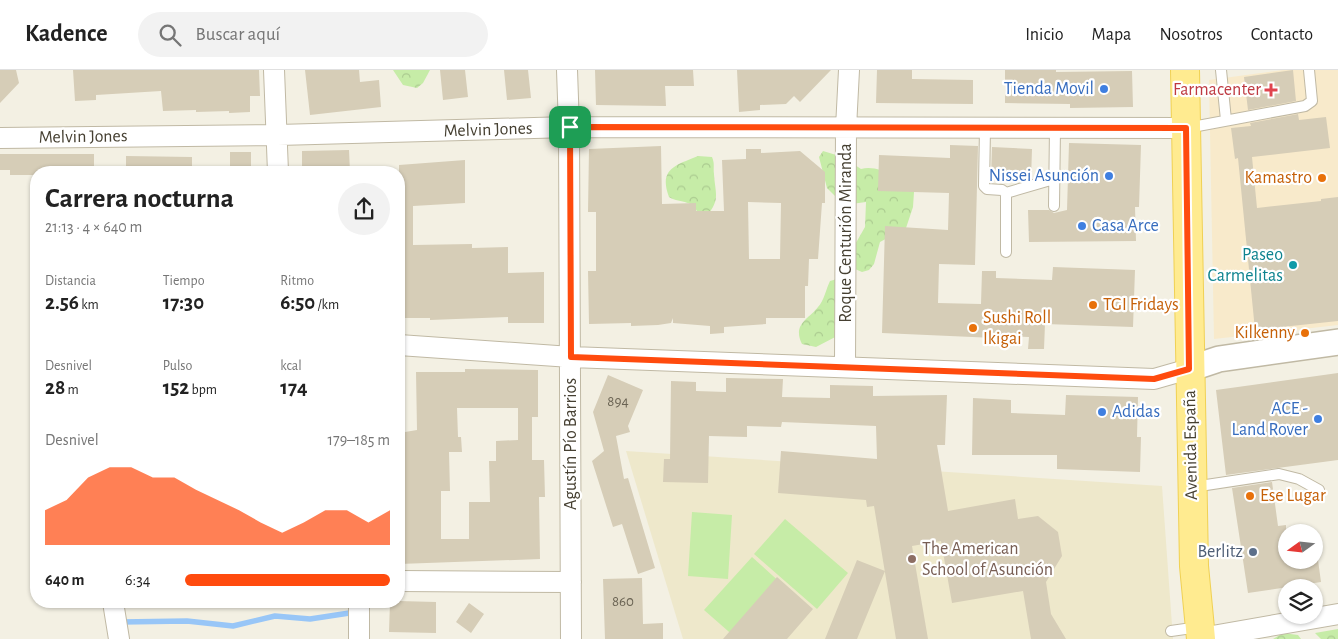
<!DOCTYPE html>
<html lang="es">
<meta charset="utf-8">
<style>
:root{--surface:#fff;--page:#f2f2f2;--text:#222;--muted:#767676;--line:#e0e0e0;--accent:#ff4b0e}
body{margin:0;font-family:"Alegreya Sans",sans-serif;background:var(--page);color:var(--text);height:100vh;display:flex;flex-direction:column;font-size:19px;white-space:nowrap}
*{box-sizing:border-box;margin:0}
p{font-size:16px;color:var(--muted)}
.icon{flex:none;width:28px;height:28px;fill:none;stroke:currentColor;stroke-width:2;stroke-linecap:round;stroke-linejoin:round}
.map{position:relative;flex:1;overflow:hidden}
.panel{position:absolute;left:30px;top:96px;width:375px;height:442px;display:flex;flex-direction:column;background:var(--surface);border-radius:20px;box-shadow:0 1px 4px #0004}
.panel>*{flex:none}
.needle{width:32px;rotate:255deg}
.tools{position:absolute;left:1278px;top:454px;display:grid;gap:10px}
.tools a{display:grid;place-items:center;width:45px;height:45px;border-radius:50%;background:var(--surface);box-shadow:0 1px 4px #0004;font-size:25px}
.pin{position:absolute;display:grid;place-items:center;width:42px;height:42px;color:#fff;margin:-21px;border-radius:10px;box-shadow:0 2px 8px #0006}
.round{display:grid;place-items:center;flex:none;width:52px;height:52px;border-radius:26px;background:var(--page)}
.overview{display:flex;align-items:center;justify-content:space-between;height:85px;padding:0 15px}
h1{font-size:28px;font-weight:700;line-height:38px}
.metrics{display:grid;grid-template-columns:repeat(3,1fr);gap:8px;height:85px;padding:5px 15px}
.metrics div{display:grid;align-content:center}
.metrics b{font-size:21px;font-weight:700}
.metrics small{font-size:14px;font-weight:400}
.metrics p{font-size:14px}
.chart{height:140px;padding:10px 15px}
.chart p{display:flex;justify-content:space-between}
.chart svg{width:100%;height:90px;margin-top:5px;fill:var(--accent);opacity:.7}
ul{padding:0 15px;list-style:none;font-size:16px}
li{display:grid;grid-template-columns:80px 60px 1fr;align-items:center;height:38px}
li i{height:12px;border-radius:6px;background:var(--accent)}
header{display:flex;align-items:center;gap:30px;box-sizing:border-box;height:70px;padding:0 25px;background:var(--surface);border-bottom:1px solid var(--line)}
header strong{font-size:24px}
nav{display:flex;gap:28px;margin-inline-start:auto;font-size:18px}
.search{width:350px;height:45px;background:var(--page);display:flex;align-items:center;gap:12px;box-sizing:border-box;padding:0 18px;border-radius:28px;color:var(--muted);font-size:19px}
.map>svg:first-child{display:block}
</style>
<header>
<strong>Kadence</strong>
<div class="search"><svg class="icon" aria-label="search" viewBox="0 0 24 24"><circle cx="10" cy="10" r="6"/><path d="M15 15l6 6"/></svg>Buscar aquí</div>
<nav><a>Inicio</a><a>Mapa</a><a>Nosotros</a><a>Contacto</a></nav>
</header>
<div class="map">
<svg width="1338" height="569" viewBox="0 0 1338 569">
<defs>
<pattern id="forest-crowns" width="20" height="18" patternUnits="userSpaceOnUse" patternTransform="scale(1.25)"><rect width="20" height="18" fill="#c6eca7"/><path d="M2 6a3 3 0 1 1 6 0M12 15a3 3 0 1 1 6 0" fill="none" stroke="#abcb90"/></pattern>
</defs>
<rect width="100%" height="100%" fill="#f3f0e3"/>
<path fill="#f8eacb" d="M1284,0H1338V255L1214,269L1209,10Z"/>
<path fill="#eee8cb" d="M626,381L1162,416L1173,569H683Z"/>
<path fill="url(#forest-crowns)" d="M393,0H430L423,13L417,18L403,15Z
M823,81L843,87L861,99C880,94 900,110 914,122L913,137L906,158L880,172L874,194L869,200L862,202L855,199L853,178L865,157L866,132L844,135L827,118L819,87Z
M698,86L712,87C715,94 713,97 714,104C715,123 721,130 706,146L698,145C695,129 681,134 669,127C658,98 677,95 698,86Z
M837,209L841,264L816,277L802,274C792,254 809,249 818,237C824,231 826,219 830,211Z
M1338,559V569H1321L1315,563Z
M1283,563L1298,565L1301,569H1273Z"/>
<path fill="#c6eca7" d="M692,442L732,445L728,509L688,506Z
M785,449L848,503L817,539L754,484Z
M752,487L783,515L736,568L704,540Z"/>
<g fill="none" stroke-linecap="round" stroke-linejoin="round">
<path stroke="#98c6f7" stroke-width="5.5" d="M121,552L187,551L233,556L275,546L310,549L356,542"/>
</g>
<path fill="#d6cdb7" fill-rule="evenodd" d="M0,0H16L19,13L0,33Z
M73,0H259L260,26H250V42L229,43V41L196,42V40L163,41L161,21L96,25V30L75,31Z
M305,0H359L360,12L379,10L381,37L310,45Z
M440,0H465L468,27L443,30Z
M504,0H528L531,28L507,30Z
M595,0H693L694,16H665L666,36L596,35Z
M737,0H831L800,32L794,26L786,34L760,35V40L739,42Z
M877,0H912V9L973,10V34L876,33Z
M1005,0H1056V2L1132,1L1133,37L1070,38V34L1005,33Z
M1293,0L1296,31L1248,40L1244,7Z
M1298,44L1299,50L1326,47L1330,78L1252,87L1257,138L1321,131V129L1338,127V251L1255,260L1238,88L1235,89L1231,58L1251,56L1250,53Z
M1069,73L1141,75L1139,137H1135L1136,171L1029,172L1028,140H1049L1054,143L1067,140Z
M950,75L978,76L975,195L939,194L938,233L981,234L982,201H996V208L1052,210L1053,197L1135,200L1133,257L1045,254L1044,279H1028L1029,267L995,266V268L882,263L885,156L948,160L949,123L878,121L879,85L950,88Z
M661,76L662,134L696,133V141H724L722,90L746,89V79H761V83L800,81L825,102V133H822L818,189H809L808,216H805V248H766V254L724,257V263L710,264V256L673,253V248L671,253L658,255L631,256V253L589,254L588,201H596V142H588L589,79ZM748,132L781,133L780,189H749Z
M992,77L1032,79L1031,109L991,107Z
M349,80L350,102H302V81Z
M230,82H251V102H230Z
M0,84H94V102H36V105H10V100H0Z
M126,86L192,87V102H126Z
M465,90V133L413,136V175L472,174V178L508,177V203L544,202V253H508V247L430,250V248H399V95Z
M465,299L538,300V347H532V390H544L545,427H539L540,489L399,494V363L417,360L416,302H465ZM457,338H518V370L496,371V391H489L490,432H469V469H441V421H450L449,382H462L461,367H458Z
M1338,303V390L1226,405L1216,320Z
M608,305L643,320L628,356L630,362L616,366L624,409L628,408L655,498L638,504L622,454L613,457L592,391L604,381L593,342Z
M726,308L783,309L782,327L830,328V315L873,316V326L947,325L945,375H937L948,441L1015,429L1018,449L1038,446L1058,462L1062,486L1046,512L1051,544L1066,569H1031L1023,521L952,533L941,471L912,476L928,569H896L874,436L867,437L866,430L778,423L781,381L877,389L876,356L782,352L781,357L747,356V367L709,366L708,413L663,412L664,389H670L671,311L696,312V321L726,322Z
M1066,325L1138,327L1137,367H1141L1140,402L1057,399V385H972L973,328L1011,330V343L1065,345Z
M1272,412L1278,456L1286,455V490H1318L1321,512L1248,523L1232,418Z
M857,490L885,501L857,569H825Z
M777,507L813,539L787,569H723Z
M642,508L643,554L663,553V569H605L603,509Z
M399,531L436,532V563L389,562L390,532Z
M469,533L484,544L471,563L456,552Z"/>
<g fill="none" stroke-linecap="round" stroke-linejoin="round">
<defs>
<path id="service" d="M1221,0L1226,50
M985,58L984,116L987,119L1002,120L1006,123V182
M1187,58L1305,36L1312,31L1309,0
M1006,123L1054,109
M1054,136L1055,58
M1193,417L1279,404L1299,409L1319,420
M1171,561L1199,557"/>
<path id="minor" d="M274,0L278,102
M567,0L569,57L571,569
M0,68L278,65L569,57L1186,58
M399,275L571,287L1154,309L1189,299
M845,297L846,58L849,0
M399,511L571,512
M113,532L119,569
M359,532V569
M1201,568L1338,544"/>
<path id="tertiary" d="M1189,299L1219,289L1338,272"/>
<path id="primary" d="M1185,0L1194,496L1201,569"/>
</defs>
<use href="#service" stroke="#c0b9a4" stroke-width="12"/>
<use href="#minor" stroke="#c0b9a4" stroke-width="22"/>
<use href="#tertiary" stroke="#c0b9a4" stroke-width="28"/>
<use href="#primary" stroke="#f0d154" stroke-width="30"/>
<use href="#service" stroke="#fff" stroke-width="10"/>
<use href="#minor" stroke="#fff" stroke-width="20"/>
<use href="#tertiary" stroke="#fff" stroke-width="25"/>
<use href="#primary" stroke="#ffeb90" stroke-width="28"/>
</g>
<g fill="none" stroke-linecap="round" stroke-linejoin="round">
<defs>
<path id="route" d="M570,57L1186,58L1189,299L1154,309L571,287Z"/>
</defs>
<use href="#route" stroke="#fff" stroke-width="10"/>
<use href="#route" stroke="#ff4b0e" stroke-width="6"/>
</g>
<g fill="#3f7fe0" stroke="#fff" stroke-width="2">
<circle cx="1104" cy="19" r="5"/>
<circle cx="1109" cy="106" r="5"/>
<circle cx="1082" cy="156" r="5"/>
<circle cx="1102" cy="342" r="5"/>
<circle cx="1318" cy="349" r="5"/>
</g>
<path fill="#e0444e" stroke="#fff" stroke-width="2" d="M1268.5 12.5h5v5h5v5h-5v5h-5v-5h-5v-5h5z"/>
<g fill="#e8710a" stroke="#fff" stroke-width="2">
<circle cx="1322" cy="108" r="5"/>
<circle cx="1093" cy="235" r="5"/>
<circle cx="973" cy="258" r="5"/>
<circle cx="1305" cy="263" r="5"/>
<circle cx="1250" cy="426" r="5"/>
</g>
<circle fill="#0f9aa8" stroke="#fff" stroke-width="2" cx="1293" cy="195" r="5"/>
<circle fill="#5c6f8a" stroke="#fff" stroke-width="2" cx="1253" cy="482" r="5"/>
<circle fill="#8d6e63" stroke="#fff" stroke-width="2" cx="912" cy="489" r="5"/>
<g text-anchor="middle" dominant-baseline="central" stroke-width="4.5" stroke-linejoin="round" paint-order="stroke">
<g font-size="15" fill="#6a6353">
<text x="618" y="331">894</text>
<text x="623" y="531">860</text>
</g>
<g font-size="18" fill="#366cbe" stroke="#fff" text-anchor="end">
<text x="1094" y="19">Tienda Movil</text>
<text x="1099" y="106">Nissei Asunción</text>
<text x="1092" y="156" text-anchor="start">Casa Arce</text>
<text x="1308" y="339">ACE -<tspan x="1308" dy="21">Land Rover</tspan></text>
<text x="1112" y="342" text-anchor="start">Adidas</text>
</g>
<g font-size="18" fill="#be3a42" stroke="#fff" text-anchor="end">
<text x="1261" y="20">Farmacenter</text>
</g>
<g font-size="18" fill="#464032" stroke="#fff">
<text transform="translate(488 60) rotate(-2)">Melvin Jones</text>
<text transform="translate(83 67) rotate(-1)">Melvin Jones</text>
<text transform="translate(846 163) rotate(-90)">Roque Centurión Miranda</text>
<text transform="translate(571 374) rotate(-90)">Agustín Pío Barrios</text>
<text transform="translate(1191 375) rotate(-91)">Avenida España</text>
</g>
<g font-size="18" fill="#c56008" stroke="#fff" text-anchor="start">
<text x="1312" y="108" text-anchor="end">Kamastro</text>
<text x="1103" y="235">TGI Fridays</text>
<text x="983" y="248">Sushi Roll<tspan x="983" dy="21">Ikigai</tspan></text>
<text x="1295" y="263" text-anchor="end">Kilkenny</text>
<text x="1260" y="426">Ese Lugar</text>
</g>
<g font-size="18" fill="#0d838f" stroke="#fff" text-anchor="end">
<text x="1283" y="185">Paseo<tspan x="1283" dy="21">Carmelitas</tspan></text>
</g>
<g font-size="18" fill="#785e54" stroke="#fff" text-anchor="start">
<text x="922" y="479">The American<tspan x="922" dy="21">School of Asunción</tspan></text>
</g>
<g font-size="18" fill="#4e5e75" stroke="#fff" text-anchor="end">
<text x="1243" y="482">Berlitz</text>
</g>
</g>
</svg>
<div class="tools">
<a><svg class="needle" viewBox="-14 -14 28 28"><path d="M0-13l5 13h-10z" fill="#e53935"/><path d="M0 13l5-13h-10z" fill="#767676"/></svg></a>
<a><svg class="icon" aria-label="layers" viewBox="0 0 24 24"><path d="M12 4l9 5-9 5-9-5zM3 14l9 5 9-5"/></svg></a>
</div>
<div class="pin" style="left:570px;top:57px;background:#1e9e55"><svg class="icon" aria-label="arrive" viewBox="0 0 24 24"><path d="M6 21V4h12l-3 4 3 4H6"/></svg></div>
<section class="panel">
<div class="overview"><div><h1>Carrera nocturna</h1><p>21:13 · 4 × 640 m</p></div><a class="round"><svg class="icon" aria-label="share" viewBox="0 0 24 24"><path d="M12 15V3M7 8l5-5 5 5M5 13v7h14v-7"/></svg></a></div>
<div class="metrics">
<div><p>Distancia</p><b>2.56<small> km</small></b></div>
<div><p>Tiempo</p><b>17:30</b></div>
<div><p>Ritmo</p><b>6:50<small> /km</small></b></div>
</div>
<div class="metrics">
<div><p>Desnivel</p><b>28<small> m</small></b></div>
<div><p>Pulso</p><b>152<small> bpm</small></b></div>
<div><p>kcal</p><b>174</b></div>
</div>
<div class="chart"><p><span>Desnivel</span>179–185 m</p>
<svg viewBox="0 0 160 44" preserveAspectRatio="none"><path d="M0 44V27L10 22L20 11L30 6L40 6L50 11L60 11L70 17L80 22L90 27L100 33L110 38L120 33L130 27L140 27L150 33L160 27V44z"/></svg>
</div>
<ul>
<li><b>640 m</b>6:34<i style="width:100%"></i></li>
</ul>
</section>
</div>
